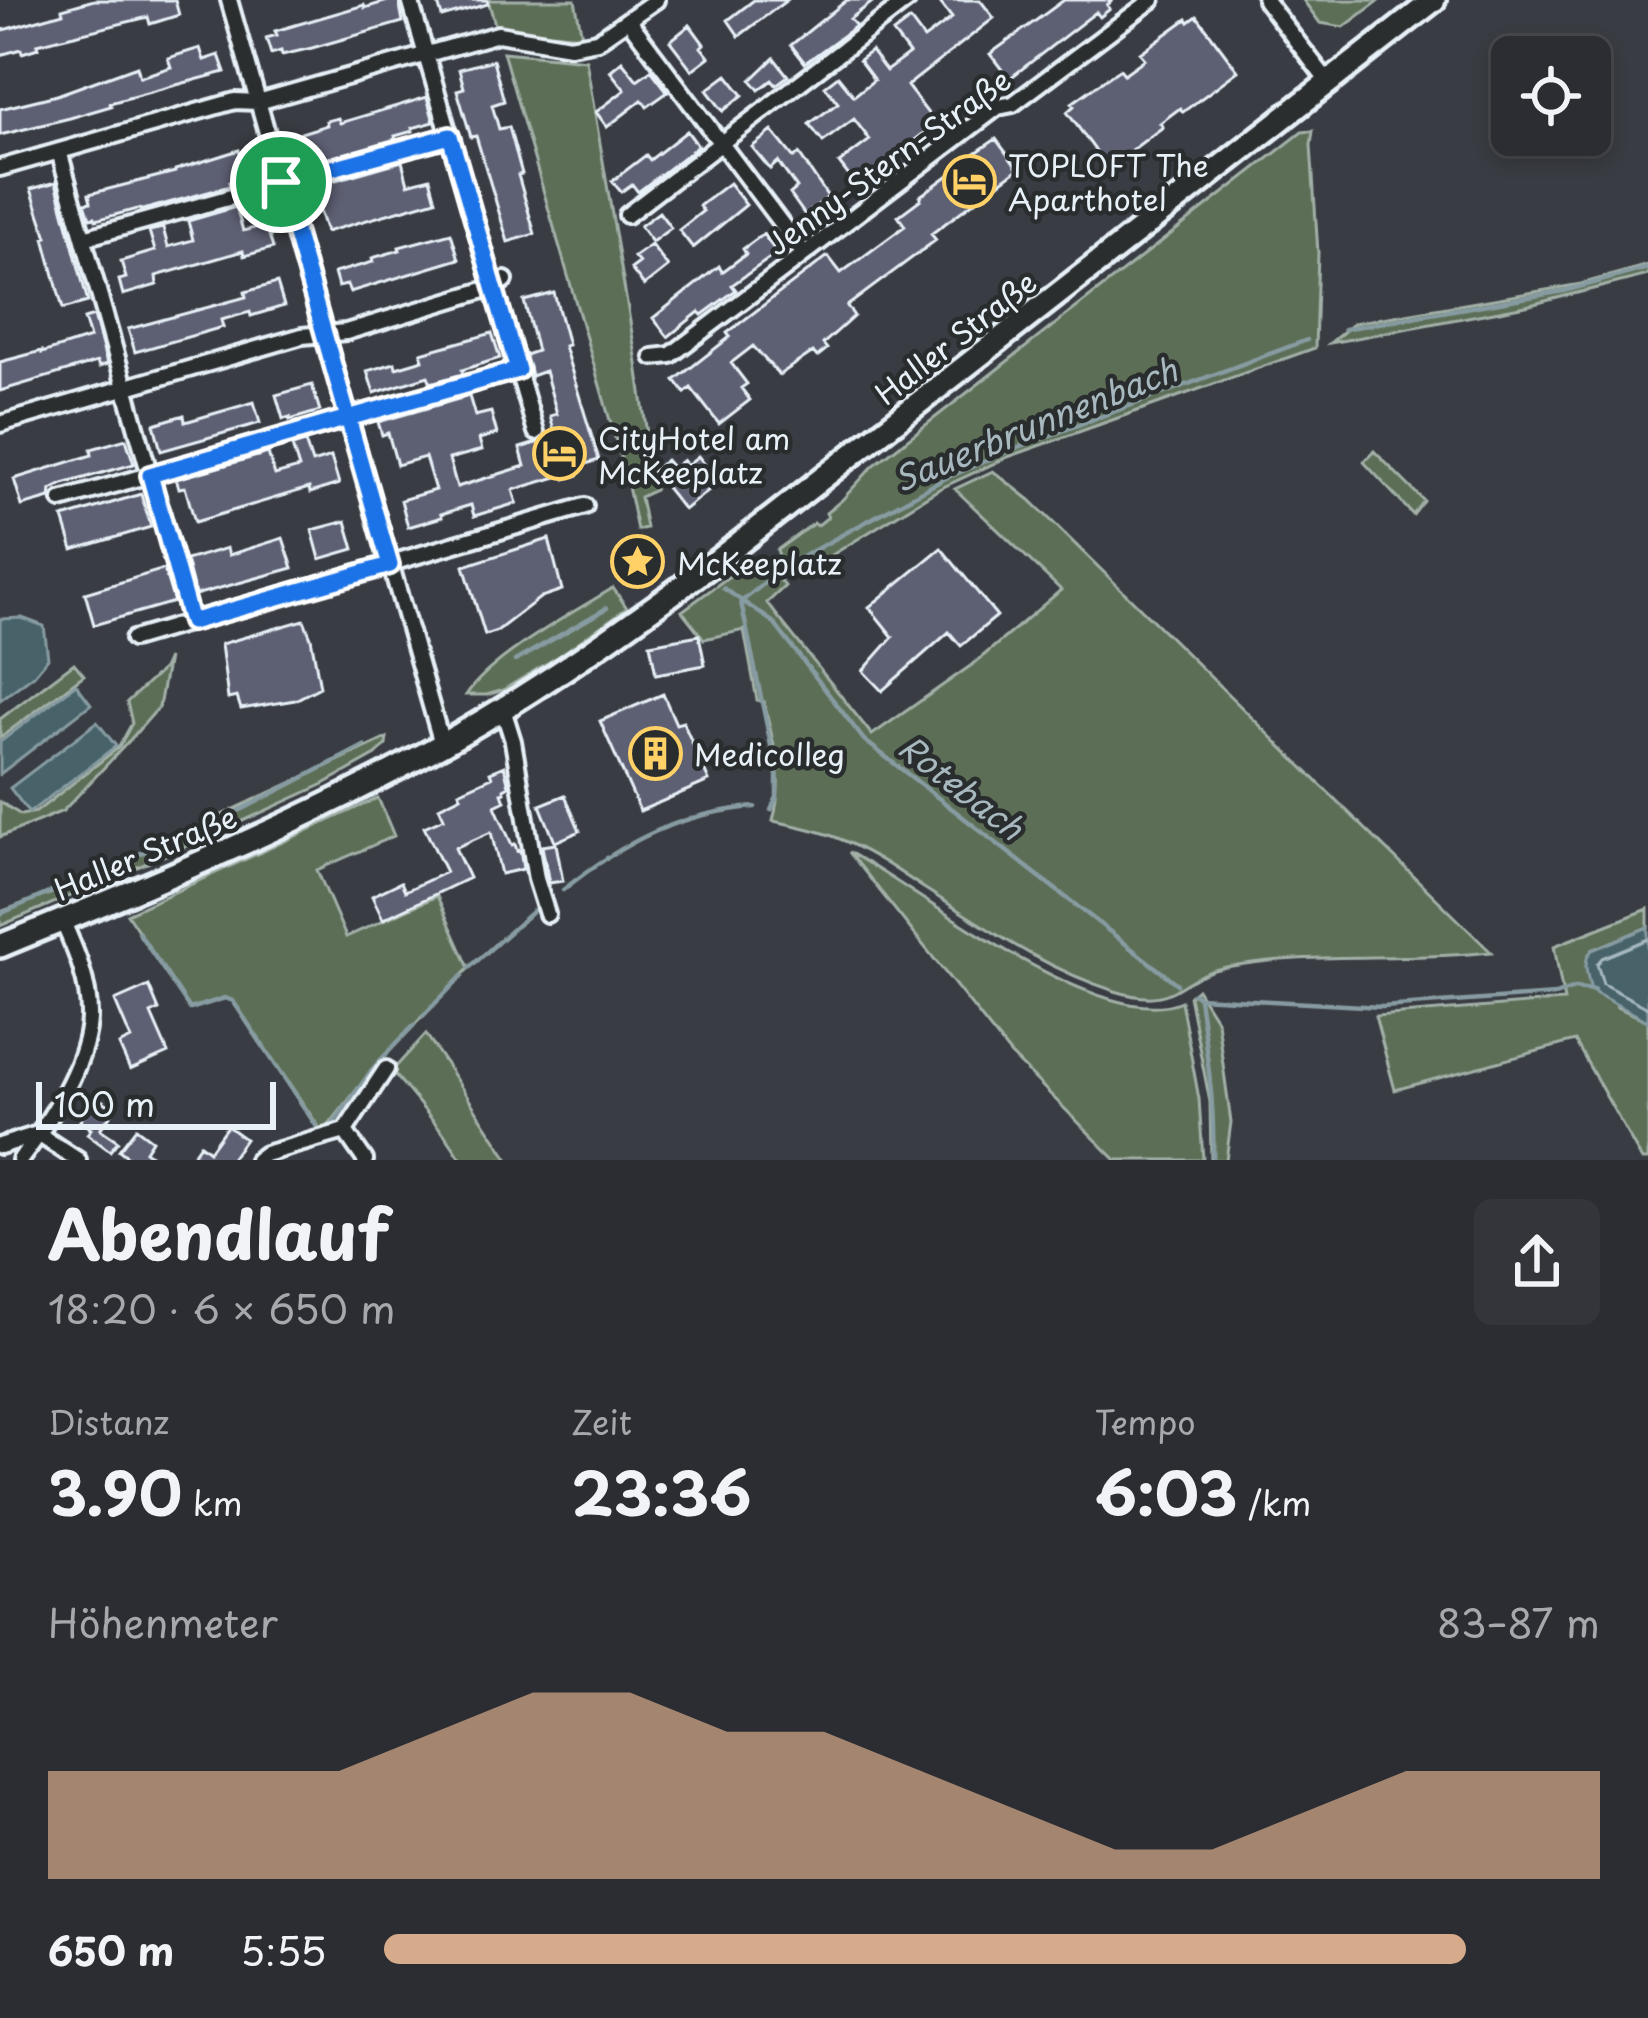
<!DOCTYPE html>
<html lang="de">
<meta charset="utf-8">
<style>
:root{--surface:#2b2d32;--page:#33353a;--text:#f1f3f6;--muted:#a6a8ac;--line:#47494d;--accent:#d6ab8b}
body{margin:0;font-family:"Playpen Sans",sans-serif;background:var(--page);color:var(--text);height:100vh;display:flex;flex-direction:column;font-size:45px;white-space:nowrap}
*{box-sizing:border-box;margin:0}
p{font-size:39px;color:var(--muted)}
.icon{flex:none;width:66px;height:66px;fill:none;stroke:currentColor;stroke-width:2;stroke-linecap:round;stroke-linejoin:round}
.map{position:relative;height:1160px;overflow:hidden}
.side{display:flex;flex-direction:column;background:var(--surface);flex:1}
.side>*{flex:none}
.tools{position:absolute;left:1491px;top:36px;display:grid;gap:24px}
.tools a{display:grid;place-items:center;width:120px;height:120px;border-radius:18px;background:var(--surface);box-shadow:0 6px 18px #0003,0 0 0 3px var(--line);font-size:60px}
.scale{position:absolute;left:36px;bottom:30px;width:240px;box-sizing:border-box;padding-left:12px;border:6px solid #e8f1f8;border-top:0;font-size:33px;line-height:42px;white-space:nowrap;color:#e8f1f8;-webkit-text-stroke:9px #2a2d2e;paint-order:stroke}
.pin{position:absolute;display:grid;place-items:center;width:102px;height:102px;color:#fff;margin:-51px;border:6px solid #fff;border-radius:50%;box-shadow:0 3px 12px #0007}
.round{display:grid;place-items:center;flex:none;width:126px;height:126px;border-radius:18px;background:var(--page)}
.headline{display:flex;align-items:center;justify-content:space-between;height:204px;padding:0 48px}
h1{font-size:66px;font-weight:700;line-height:90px}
.figures{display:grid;grid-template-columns:repeat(3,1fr);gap:18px;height:204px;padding:12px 48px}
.figures div{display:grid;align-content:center}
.figures b{font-size:60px;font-weight:700}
.figures small{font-size:33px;font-weight:400}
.figures p{font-size:33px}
.chart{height:336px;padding:24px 48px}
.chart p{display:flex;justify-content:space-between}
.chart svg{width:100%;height:216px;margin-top:12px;fill:var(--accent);opacity:.7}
ul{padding:0 48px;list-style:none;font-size:39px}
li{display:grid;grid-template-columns:192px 144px 1fr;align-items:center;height:90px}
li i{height:30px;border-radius:15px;background:var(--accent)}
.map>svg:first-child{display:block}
</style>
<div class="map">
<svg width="1648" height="1160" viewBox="0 0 1648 1160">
<rect width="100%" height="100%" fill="#393c42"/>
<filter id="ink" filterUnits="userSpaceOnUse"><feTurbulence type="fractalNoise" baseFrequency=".00833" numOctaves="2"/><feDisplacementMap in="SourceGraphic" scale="24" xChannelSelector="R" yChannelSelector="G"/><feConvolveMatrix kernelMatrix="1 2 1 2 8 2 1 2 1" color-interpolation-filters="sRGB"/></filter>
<g filter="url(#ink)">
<path fill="#5d6e57" stroke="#a2b0a8" stroke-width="3" d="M488,0H575L582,36L496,28Z
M1303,0H1380L1344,27L1320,23Z
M503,52L586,60L636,357L655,490L640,497L646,528L637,530L625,472Z
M1313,131L1311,145L1318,253L1315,348L1008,457L939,489L798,576L782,563L777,550L814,523L817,526L828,517L826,513L842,500L873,466L1302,132Z
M1648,265V275L1526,306L1330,343L1354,323L1581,284Z
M1374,451L1424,501L1413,515L1364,462Z
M993,471L1030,500L1491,952C1403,962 1313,951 1226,967C1174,977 1179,1011 1115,991C1044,969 984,926 922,887C894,868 866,849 835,837C815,829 794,825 773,821C785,775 774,748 764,702L757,700L744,630L704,639L682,611L754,558H763L785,586L767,603L872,735L976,662L1061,590L955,489Z
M613,588L627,608L559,656L503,690L487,695H466C492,656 572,613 613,588Z
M168,658L159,707L129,741L63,811L0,837V802L21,815L36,812L119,747L132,723L127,702L163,669Z
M74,663L84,675L0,738V719Z
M387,738L386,745L376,755L324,784L208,837L0,926V912L63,889Z
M378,798L394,836L317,870L346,937L437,896L469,968L375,1066L323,1133L233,1001L225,998L190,1009L127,914Z
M849,852C920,891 1103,1036 1181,1001L1199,1099L1203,1160H1116L1010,1054Z
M1648,909V927L1592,950L1617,1007L1648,1021V1160H1642L1575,1041L1395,1090L1375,1016L1564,1001L1554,946Z
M1197,989L1217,1021L1231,1122L1226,1160H1211L1210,1102L1189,996Z
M426,1034L509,1160H462L445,1135L392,1071Z"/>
<path fill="#466369" stroke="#879ca2" stroke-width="3" d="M22,618L44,626L48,658L34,675L0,700V619Z
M76,684L91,704L0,774V742Z
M97,722L116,746L29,813L10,788Z
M1648,927V1021L1591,991C1588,976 1581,962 1592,950Z"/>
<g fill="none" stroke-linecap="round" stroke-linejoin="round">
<path stroke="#a7b8bf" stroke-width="3" d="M1648,939L1602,958L1597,964L1603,984L1648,1008"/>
<path stroke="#879ca2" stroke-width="4.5" d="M1344,329L1564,291L1648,268
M789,564L944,479L1011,450L1307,340
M723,588L773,622L864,740L1177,984
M741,602L777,774V797L771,810
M741,602L772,577
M515,661L607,608
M563,890C623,842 678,813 755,807
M0,914L243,809L364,746
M138,932L190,1009L225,998L233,1001L321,1133L327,1132L375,1066L414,1025
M469,968L533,911
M1193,993L1198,997L1382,1007L1555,995L1574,988L1594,990
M1199,999C1207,1053 1215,1105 1213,1160
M423,1016L462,976"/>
</g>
<path fill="#5d5f72" stroke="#e8f1f8" stroke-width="3" d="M94,0H175L179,15L150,24L148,17L37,44L38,48L22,53L21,49L0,55V31L63,13L62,9Z
M391,0H399L403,22L312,48L282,55L281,51L271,54L266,38L277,35L275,31L364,5L365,8Z
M437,0H487L488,4L442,17Z
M754,0H787L739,36L728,20Z
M847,0H875L850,19L856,26L805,63L791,45Z
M938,0H980L994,18L907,86L936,124L856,185L839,163L870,140L854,119L823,142L809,124L838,103L825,86L838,76L854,96L874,80L859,60L871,51L886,71L909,54L893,33L910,20L924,39L952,18Z
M1064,0H1113L1107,5L1110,9L1100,17L1096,12L1009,79L990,54Z
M1197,16L1238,71L1183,112L1180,108L1160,123L1163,127L1108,168L1067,112L1074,106L1072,103L1120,69L1124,74L1145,59L1140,53L1187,19L1189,22Z
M690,25L704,44L701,47L709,57L692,70L670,41Z
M200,48L204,60L219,55L225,72L128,98L110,103L111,106L70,118L0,135V109L57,95L137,66L140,77L171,67L168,58Z
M774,58L788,76L776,85L772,80L759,90L751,80Z
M493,60L504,101L492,105L499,129L509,127L522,174L518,175L535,234L508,242L476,136L471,137L457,90L464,88L459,69Z
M622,61L637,80L651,70L668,92L647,107L642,100L607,127L596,112L625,90L610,71Z
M727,75L743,95L723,111L707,90Z
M427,97L434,122L412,128L413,131L395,136L396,139L309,164L301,133L327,125L326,121L338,118L340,123Z
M687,131L698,146L638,192L632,184L621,192L612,181L646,155L650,160Z
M772,131L794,158L799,154L828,197L805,215L790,194L797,188L778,162L770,169L752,147Z
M996,139L1018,169L931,234L936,240L847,306L854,316L823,344L827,349L817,357L813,352L779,375L753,346L731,363L747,384L741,388L750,400L719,424L691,388L685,393L675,380L730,337L727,333L828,256L841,273L905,226L898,216L921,199L920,196L957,169L955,167Z
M239,150L247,177L229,182L230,186L143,210L137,209L96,220L95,217L90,218L85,203L91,202L89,194L175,172V170Z
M402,161L408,184L430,178L436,200L326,232L311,187Z
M56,182L88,302L63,309L44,238L47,237L31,189Z
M729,183L746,205L693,248L679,230L703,211L699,206Z
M236,207L243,231L266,225L273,248L244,256L243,251L156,276L157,285L123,295L119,280L126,278L121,261L155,251L149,231L163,228L168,247L193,240L188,221Z
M659,212L671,228L652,242L640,226Z
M451,233L459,259L350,292L347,285L338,287L334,273L373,262L372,258L400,250L399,247Z
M763,234L777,253L732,285L736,290L702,315L699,312L668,337L653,318L719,266L722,272L746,254L743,249Z
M651,245L668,267L644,286L631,269L639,263L634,257Z
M277,283L284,306L251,316L250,312L221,320L223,327L135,352L128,329L246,297L245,292Z
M554,293L568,345L564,346L599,460L576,467L578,475L565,479L563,475L513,490L517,503L474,516L471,505L441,514L442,517L408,527L401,500L435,490L425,457L397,465L388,433L382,435L378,422L469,396L475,416L491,412L497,434L479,439L482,450L449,459L457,487L525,466L520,448L556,437L550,416L557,414L545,371L531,376L529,367L525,355L537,351L524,301Z
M94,316L107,364L99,367L97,362L0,391V362L42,351V353L90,338L84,319Z
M492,333L500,358L462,370L463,374L431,383L428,376L374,393L367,371L395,363L396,368L423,360L421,353Z
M312,385L320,411L290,420V417L283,419L276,395Z
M254,402L260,423L161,451L154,424L184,415L185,422Z
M126,439L134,464L63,484L51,490L50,498L22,506L14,479L92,455L91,449Z
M305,442L312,463L331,457L339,484L310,493L309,488L195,522L185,487L179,488L176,479L268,453L275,475L299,468L292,446Z
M698,456L719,482L684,510L653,471L666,460L673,468L683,460L687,465Z
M141,494L151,527L73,550L63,518Z
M346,521L354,549L320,559L312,530Z
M283,538L293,568L195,595L186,560L227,548L229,555Z
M549,539L562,590L541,597L497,631L485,635L464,566Z
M941,548L997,616L961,646L949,632L882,691L863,671L893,637L869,607Z
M164,569L174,602L94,625L85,593Z
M304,620L311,638L320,687L295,700L241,709L237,697L228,699L221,644Z
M699,635L705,665L656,674L650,644Z
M663,694L676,724L683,722L709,781L640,811L600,721Z
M504,766L509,786L504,789L505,792L502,793L505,801L495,806L512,845L515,844L517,851L520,850L523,869L501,874L491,832L455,848L469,878L383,919L372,896L401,882L405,891L446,872L424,827L444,818L439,807L461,796L459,792L492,777L490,772Z
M565,795L580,831L555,842L540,805Z
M556,844L563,881L549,883L542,846Z
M149,986L159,1010L151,1014L168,1053L130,1070L119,1045L131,1039L115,1001Z
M97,1097L115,1109L100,1129L118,1141L110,1151L87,1134L91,1129L80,1121Z
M227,1126L245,1139L230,1160H189L200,1144L209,1151Z
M136,1128L152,1140L145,1151L157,1160H132L119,1150Z"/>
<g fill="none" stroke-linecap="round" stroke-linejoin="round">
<defs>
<path id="street" d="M229,0L442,744
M410,0L536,432
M1265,0L1329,83
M629,21L804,254
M59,151L191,622
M0,168L235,101L258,102L498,34L570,46L597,41L656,0
M627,215L908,0
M84,238L450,136
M653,357L671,355L998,107L1013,104L1152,0
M0,424L302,336L346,332L494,287L505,280
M61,500L518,370
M133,639L585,506
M503,709L513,741L536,879L547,914
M38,1134L78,1160
M0,1146L38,1134
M20,1160C48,1123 87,1065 89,1018C90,984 76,951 62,920
M257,1160L265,1154L345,1131
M365,1160L345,1131L386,1069"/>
<path id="secondary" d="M0,946C150,885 301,823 443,744C536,692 624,629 710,566L1434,0"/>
</defs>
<use href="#street" stroke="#e8f1f8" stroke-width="22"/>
<use href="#secondary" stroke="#e8f1f8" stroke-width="30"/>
<use href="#street" stroke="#2a2d2e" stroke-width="14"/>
<use href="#secondary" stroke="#2a2d2e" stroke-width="21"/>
</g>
</g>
<g fill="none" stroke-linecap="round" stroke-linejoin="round" filter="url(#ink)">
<defs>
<path id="route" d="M281,182L348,418L150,475L191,622L390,565L348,418L518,370L450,136L281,182"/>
</defs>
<use href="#route" stroke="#fff" stroke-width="24"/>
<use href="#route" stroke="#1a73e8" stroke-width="15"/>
</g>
<defs>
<symbol id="hotel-ring" viewBox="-11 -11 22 22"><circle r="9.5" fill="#2a2d2e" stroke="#ffd166" stroke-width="1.5"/><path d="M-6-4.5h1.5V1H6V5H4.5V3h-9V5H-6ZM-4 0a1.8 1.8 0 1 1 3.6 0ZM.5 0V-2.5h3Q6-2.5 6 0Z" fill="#ffd166"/></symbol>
<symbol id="sight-ring" viewBox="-11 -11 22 22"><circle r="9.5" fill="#2a2d2e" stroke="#ffd166" stroke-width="1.5"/><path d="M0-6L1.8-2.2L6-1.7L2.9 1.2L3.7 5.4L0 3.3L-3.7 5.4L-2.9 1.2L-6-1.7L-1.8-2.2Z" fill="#ffd166"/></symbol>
<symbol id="building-ring" viewBox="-11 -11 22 22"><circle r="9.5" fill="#2a2d2e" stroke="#ffd166" stroke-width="1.5"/><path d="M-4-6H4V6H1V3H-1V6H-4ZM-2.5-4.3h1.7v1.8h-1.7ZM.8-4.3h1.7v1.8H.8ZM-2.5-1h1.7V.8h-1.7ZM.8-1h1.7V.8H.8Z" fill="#ffd166"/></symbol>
</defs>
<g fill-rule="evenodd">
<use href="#hotel-ring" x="940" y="152" width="59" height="59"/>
<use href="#hotel-ring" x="530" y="424" width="59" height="59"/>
<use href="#sight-ring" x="608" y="532" width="59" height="59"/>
<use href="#building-ring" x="626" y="724" width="59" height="59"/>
</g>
<g text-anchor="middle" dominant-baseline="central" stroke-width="9" stroke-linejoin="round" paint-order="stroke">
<g font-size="30" fill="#e8f1f8" stroke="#2a2d2e">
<text transform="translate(888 161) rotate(-36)">Jenny-Stern-Straße</text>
<text transform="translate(955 337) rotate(-38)">Haller Straße</text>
<text transform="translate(145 852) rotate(-23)">Haller Straße</text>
</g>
<g font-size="30" fill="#e8f1f8" stroke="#2a2d2e" text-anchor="start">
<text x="1008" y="164">TOPLOFT The<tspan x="1008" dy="34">Aparthotel</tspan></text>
<text x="598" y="437">CityHotel am<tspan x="598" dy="34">McKeeplatz</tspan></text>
<text x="677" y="562">McKeeplatz</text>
<text x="694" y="753">Medicolleg</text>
</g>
<g font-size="33" font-style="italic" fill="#a7b8bf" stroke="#2a2d2e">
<text transform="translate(1035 423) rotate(-22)">Sauerbrunnenbach</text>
<text transform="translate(962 786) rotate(38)">Rotebach</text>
</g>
</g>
</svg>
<div class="tools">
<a><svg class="icon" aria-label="locate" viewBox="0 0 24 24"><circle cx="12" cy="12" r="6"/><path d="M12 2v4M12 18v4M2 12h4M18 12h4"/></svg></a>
</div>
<div class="scale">100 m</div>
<div class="pin" style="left:281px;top:182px;background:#1e9e55"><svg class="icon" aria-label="arrive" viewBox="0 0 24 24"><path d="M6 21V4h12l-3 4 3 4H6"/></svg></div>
</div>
<section class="side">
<div class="headline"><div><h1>Abendlauf</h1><p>18:20 · 6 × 650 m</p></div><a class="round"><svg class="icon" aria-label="share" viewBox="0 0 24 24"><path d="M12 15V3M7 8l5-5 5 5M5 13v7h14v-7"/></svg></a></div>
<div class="figures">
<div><p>Distanz</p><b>3.90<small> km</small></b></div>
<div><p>Zeit</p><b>23:36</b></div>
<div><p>Tempo</p><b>6:03<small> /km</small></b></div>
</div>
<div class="chart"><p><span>Höhenmeter</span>83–87 m</p>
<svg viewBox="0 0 160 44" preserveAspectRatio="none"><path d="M0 44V22L10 22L20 22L30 22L40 14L50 6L60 6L70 14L80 14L90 22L100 30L110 38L120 38L130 30L140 22L150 22L160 22V44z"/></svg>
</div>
<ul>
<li><b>650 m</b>5:55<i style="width:89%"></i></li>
</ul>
</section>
